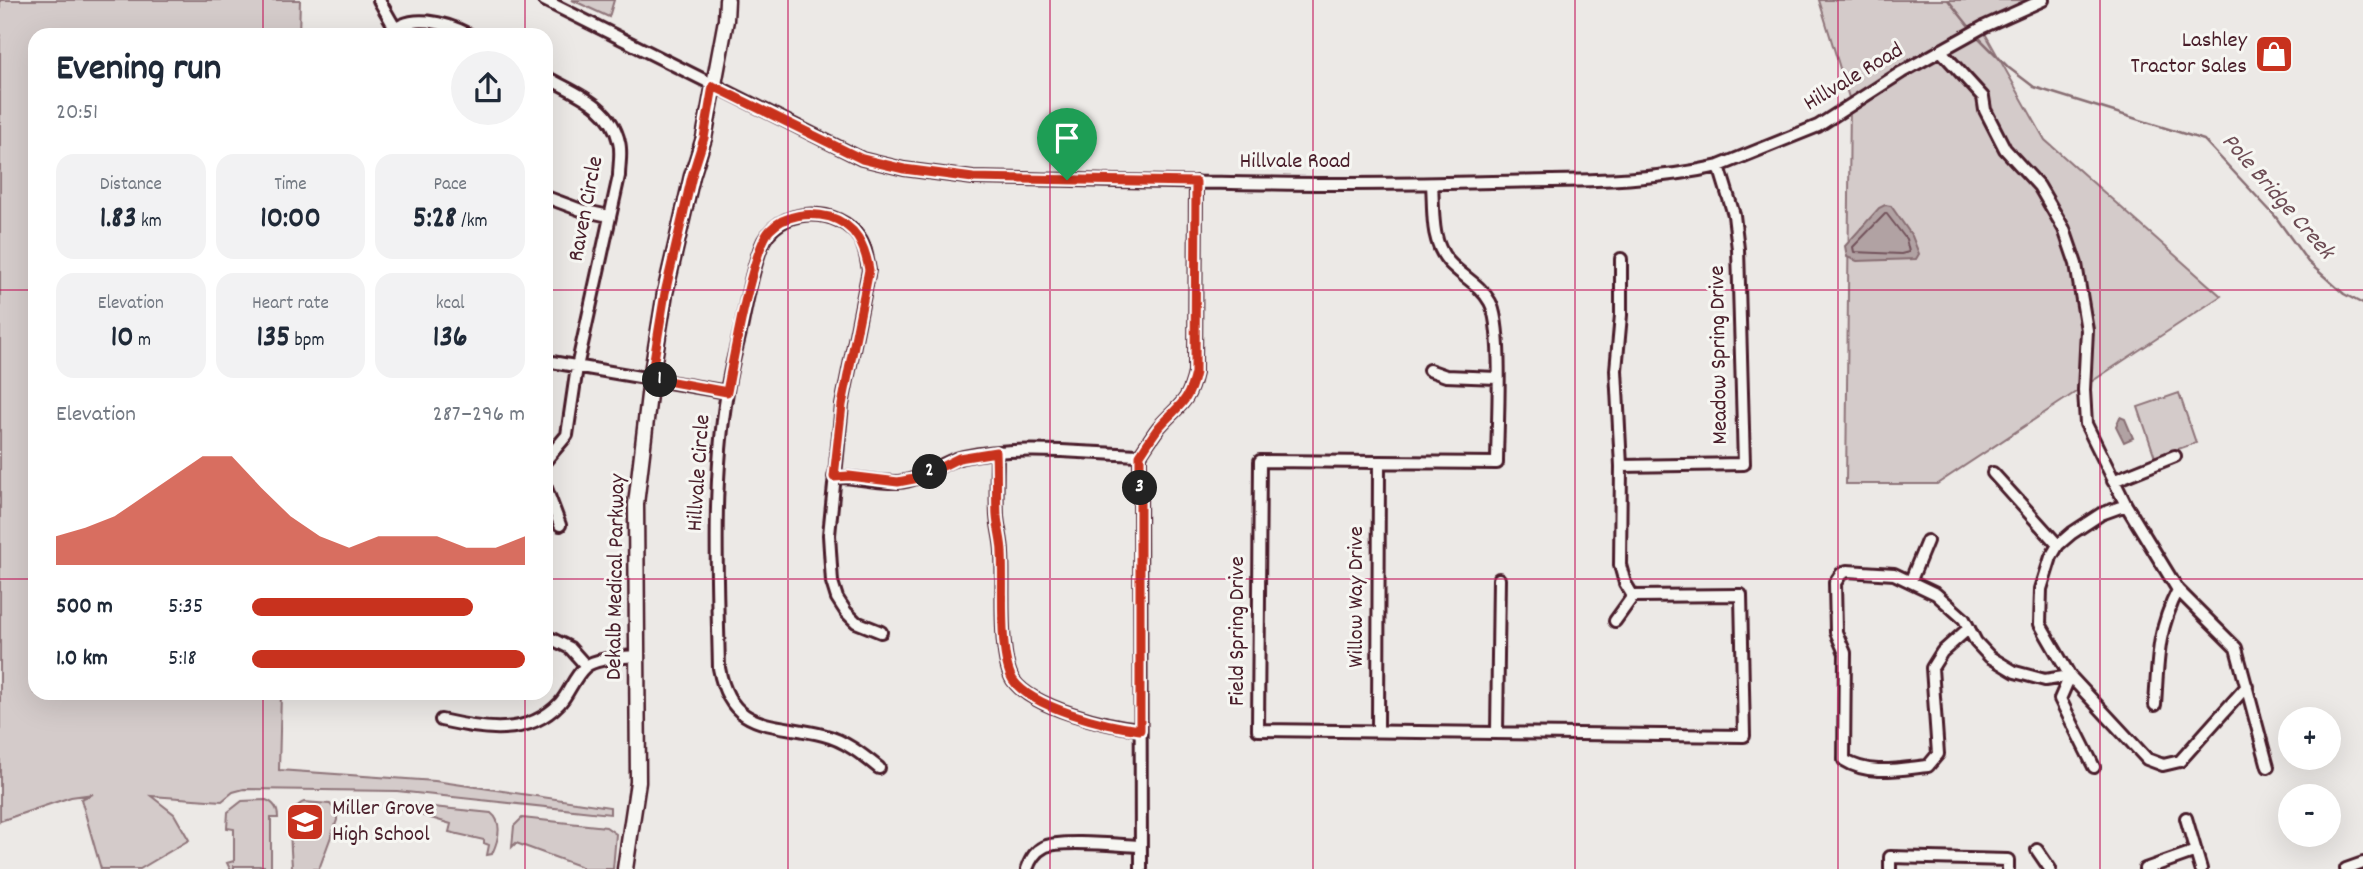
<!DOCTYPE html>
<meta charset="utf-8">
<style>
:root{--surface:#fff;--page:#f2f2f3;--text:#1f2937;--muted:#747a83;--accent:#c8321e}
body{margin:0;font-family:Dekko,sans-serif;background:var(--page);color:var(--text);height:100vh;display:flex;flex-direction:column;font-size:26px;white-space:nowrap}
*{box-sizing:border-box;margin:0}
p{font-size:23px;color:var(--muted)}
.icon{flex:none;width:38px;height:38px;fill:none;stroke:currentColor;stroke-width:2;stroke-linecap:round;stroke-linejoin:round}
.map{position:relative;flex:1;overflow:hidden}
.details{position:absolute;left:28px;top:28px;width:525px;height:672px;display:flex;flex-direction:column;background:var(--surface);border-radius:21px;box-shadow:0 7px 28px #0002}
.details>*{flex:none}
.controls{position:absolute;left:2278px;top:707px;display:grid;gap:14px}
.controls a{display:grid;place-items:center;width:63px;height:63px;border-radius:50%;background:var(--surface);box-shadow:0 7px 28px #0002;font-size:35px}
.pin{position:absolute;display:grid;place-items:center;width:60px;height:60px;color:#fff;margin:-72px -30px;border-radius:50% 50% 50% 0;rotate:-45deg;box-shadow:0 0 7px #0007}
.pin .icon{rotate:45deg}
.km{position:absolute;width:35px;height:35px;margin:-18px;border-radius:50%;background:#222;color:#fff;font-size:19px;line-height:35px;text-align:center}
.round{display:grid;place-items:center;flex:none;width:74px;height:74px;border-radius:37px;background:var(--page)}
.summary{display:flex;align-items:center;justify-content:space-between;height:119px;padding:0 28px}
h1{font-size:38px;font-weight:700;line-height:52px}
.figures{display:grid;grid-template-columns:repeat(3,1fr);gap:10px;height:119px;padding:7px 28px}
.figures div{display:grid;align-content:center;border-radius:18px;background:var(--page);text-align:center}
.figures b{font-size:30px;font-weight:700}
.figures small{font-size:19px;font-weight:400}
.figures p{font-size:19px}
.chart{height:196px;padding:14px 28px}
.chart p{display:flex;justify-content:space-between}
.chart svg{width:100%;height:126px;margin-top:7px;fill:var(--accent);opacity:.7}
ul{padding:0 28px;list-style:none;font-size:23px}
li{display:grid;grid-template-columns:112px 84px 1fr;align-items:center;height:52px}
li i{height:18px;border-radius:9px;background:var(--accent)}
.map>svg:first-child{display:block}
</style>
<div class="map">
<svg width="2363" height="869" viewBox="0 0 2363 869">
<rect width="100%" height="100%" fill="#ece9e6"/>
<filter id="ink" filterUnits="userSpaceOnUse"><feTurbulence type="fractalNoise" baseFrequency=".0143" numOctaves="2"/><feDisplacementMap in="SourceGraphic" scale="14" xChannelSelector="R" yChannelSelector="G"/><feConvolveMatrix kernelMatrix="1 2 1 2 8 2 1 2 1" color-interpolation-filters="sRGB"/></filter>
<g filter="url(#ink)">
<path fill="#d4cbca" stroke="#8f757a" stroke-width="2" d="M0,0H300L299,35H35V693H281L279,770L435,781L610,807V814L397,791L244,789L233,792L222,801L151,796L174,814L189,840L140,869H101L81,799L93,794L71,797L0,821Z
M572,0H614L609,17Z
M1819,0H2035L1982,28L2045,140L2221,296L1937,484H1846L1850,101Z
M2179,393L2196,443L2155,457L2138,407Z
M266,800C275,803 278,809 278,818H271V869H264V866H234V869H230L227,863L234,861V829L227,828L228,812L242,801Z
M304,802L330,804L337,813V820L319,869H292C292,851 284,809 304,802Z
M394,803L491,813C504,823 498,841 492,854L487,855L489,845L484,843V840L449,832L451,824L394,807Z
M522,818L606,827L616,834L613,869H581L582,867L516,843L512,847L514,826Z"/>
<path fill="#b1a2a3" stroke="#886e73" stroke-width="2" d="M1885,205L1891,206L1912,236L1919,254L1916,259L1857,261L1847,257L1845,246L1879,208Z
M2120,417L2125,419L2133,438L2124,442L2116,426Z"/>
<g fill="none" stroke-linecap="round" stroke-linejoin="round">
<path stroke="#73535b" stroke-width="2" d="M1886,213L1906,239L1909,252L1901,254L1854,252L1853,247Z"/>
<path stroke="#886e73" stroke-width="2.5" d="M1948,0L1972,30
M1976,35L2009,68L2034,87L2204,140L2275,216L2308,262L2344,294L2363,304"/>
<defs>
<path id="minor" d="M379,0L395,28
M544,0L862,159L904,169L973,178C1146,181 1319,187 1492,182C1567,180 1645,183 1719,166L1818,126L1902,72L1983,27L2043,0
M389,35C408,11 447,23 470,35
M1941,51L1983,97L1985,110L2005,149L2039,186L2064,229L2076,264L2087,330L2084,390L2086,424L2126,505L2178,590C2157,631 2158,660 2155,705
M546,77C576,94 611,105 619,142C622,152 619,165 619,176L577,367L567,435L546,460
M1432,184C1434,210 1430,240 1448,261C1461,276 1480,284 1490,302C1504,327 1497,430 1497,463L1260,461L1258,730L1744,736L1741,595L1633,596L1615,621
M546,197L581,210L609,216
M1621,259V315L1616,370L1621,466L1620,565L1625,583L1633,596
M546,361L727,392
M1429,370L1446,376L1497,378
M997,452C997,473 996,495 997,516C998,529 1002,541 1002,553C1004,584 998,656 1013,680C1032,708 1108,726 1140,729
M1621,466L1744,464L1738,249L1734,215L1719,166
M1993,473L2058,545
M834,477C855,476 876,483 898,482C922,481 940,462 963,457C1020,445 1082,453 1140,455
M2113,481L2175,456
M546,488L560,525
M2126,505L2101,514L2072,533L2058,545L2051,557L2041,589L2040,624L2070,676L2147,759L2163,765L2180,761L2247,686
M1911,580L1927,541
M2178,590L2236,648L2268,767
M1969,628L1942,652L1932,668L1938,754L1928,766C1899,769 1869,776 1844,760L1845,653L1836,632L1835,583L1841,574L1847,571L1894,574L1936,594L1964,619L1976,642L1990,657L2015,672L2045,680L2070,676
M546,636L570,648L586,666
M2070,676L2060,699L2094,767
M441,720C483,729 527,738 560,703C569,693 574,677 585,667C595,658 624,657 638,656
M1378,731L1379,464
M1497,732L1499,579
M879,768C863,755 844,740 823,735C772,722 731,733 719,668C717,577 712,483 727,392C730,369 737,347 742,324C747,298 752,272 761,247C776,206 839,204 861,240C866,249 867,260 869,270L842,405L829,535L832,582L837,598L846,612L856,622L881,632
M2186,818L2201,869
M2037,850L2050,869
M1027,869C1030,860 1034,852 1044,847C1059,839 1120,845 1140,846
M1141,869L1140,455C1146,446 1152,436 1159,427C1178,405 1188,405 1195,373L1196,182
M1890,869V857L2008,860V869
M2145,869L2196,851
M2346,869L2363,863"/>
<path id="secondary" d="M625,869L638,782L636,504L651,378L665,293L692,176L704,138L726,20L727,0"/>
</defs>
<use href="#minor" stroke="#4a1f2b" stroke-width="16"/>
<use href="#secondary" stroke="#4a1f2b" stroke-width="19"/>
<use href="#minor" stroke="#f6f6f2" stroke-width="10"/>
<use href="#secondary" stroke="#f6f6f2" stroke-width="14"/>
</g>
</g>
<g fill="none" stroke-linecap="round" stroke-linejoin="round" filter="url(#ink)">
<defs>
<path id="route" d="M713,86L862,159L904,169L973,178L1196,182L1195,373C1188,405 1178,405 1159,427C1152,436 1146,446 1140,455V730C1107,726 1032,708 1013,680C998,656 1004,584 1002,553C1002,541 998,529 997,516C996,495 997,473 996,452L959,458L919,478L898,482L849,476L834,477L842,405L869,270C865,246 856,225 830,217C810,212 785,214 770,230C752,249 733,361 727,392L651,378L665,293L692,176L704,138Z"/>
</defs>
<use href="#route" stroke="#fff" stroke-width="14"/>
<use href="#route" stroke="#c8321e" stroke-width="9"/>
</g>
<path fill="none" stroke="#c2185b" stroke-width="2" stroke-opacity="0.55" d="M263,0V35M525,0V35M788,0V869M1050,0V869M1313,0V869M1575,0V869M1838,0V869M2100,0V869M0,290H35M546,290H2363M0,579H35M546,579H2363M263,693V869M525,693V869"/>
<defs>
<symbol id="shop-square" viewBox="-11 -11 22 22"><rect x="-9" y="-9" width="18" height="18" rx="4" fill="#c8321e" stroke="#f6f6f2"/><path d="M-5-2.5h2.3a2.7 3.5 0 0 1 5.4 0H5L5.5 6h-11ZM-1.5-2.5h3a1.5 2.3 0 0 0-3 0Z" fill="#fff"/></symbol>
<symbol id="school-square" viewBox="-11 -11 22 22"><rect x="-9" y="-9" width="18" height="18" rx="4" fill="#c8321e" stroke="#f6f6f2"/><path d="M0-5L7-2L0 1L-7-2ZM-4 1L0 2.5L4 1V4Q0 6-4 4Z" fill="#fff"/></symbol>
</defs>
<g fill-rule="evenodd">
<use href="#shop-square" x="2252" y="32" width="44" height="44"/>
<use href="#school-square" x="283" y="800" width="44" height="44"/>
</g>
<g text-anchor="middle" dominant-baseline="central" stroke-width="6" stroke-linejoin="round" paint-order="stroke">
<g font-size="23" fill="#4a1f2b" stroke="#f6f6f2" text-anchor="end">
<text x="2247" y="41">Lashley<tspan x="2247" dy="26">Tractor Sales</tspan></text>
<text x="332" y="809" text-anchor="start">Miller Grove<tspan x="332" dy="26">High School</tspan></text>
</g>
<g font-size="23" fill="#4a1f2b" stroke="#f6f6f2">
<text transform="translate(1854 78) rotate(-31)">Hillvale Road</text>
<text x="1295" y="162">Hillvale Road</text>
<text transform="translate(587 209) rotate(-79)">Raven Circle</text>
<text transform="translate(1720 355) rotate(-91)">Meadow Spring Drive</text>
<text transform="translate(700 473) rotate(-86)">Hillvale Circle</text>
<text transform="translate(617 577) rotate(-89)">Dekalb Medical Parkway</text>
<text transform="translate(1357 597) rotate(-90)">Willow Way Drive</text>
<text transform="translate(1238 631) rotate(-90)">Field Spring Drive</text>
</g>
<g font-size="24" font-style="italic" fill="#6e4d55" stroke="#f6f6f2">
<text transform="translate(2277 197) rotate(49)">Pole Bridge Creek</text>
</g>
</g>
</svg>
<div class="controls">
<a>+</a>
<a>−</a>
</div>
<div class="pin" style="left:1067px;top:180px;background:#1e9e55"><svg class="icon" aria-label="arrive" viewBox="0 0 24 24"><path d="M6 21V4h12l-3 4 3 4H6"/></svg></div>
<b class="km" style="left:660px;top:380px">1</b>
<b class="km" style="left:930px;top:472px">2</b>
<b class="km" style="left:1140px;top:488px">3</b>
<section class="details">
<div class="summary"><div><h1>Evening run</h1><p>20:51</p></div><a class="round"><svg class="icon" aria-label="share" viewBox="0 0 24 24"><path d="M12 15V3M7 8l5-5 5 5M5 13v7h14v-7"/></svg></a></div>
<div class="figures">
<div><p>Distance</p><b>1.83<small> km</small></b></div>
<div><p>Time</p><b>10:00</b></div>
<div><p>Pace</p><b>5:28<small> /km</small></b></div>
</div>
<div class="figures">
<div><p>Elevation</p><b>10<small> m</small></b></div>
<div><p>Heart rate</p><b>135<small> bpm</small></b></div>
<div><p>kcal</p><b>136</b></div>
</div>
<div class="chart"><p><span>Elevation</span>287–296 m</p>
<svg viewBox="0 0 160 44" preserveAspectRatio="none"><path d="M0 44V34L10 31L20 27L30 20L40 13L50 6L60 6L70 17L80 27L90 34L100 38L110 34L120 34L130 34L140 38L150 38L160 34V44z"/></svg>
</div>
<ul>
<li><b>500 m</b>5:35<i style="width:81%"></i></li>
<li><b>1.0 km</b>5:18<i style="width:100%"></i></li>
</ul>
</section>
</div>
